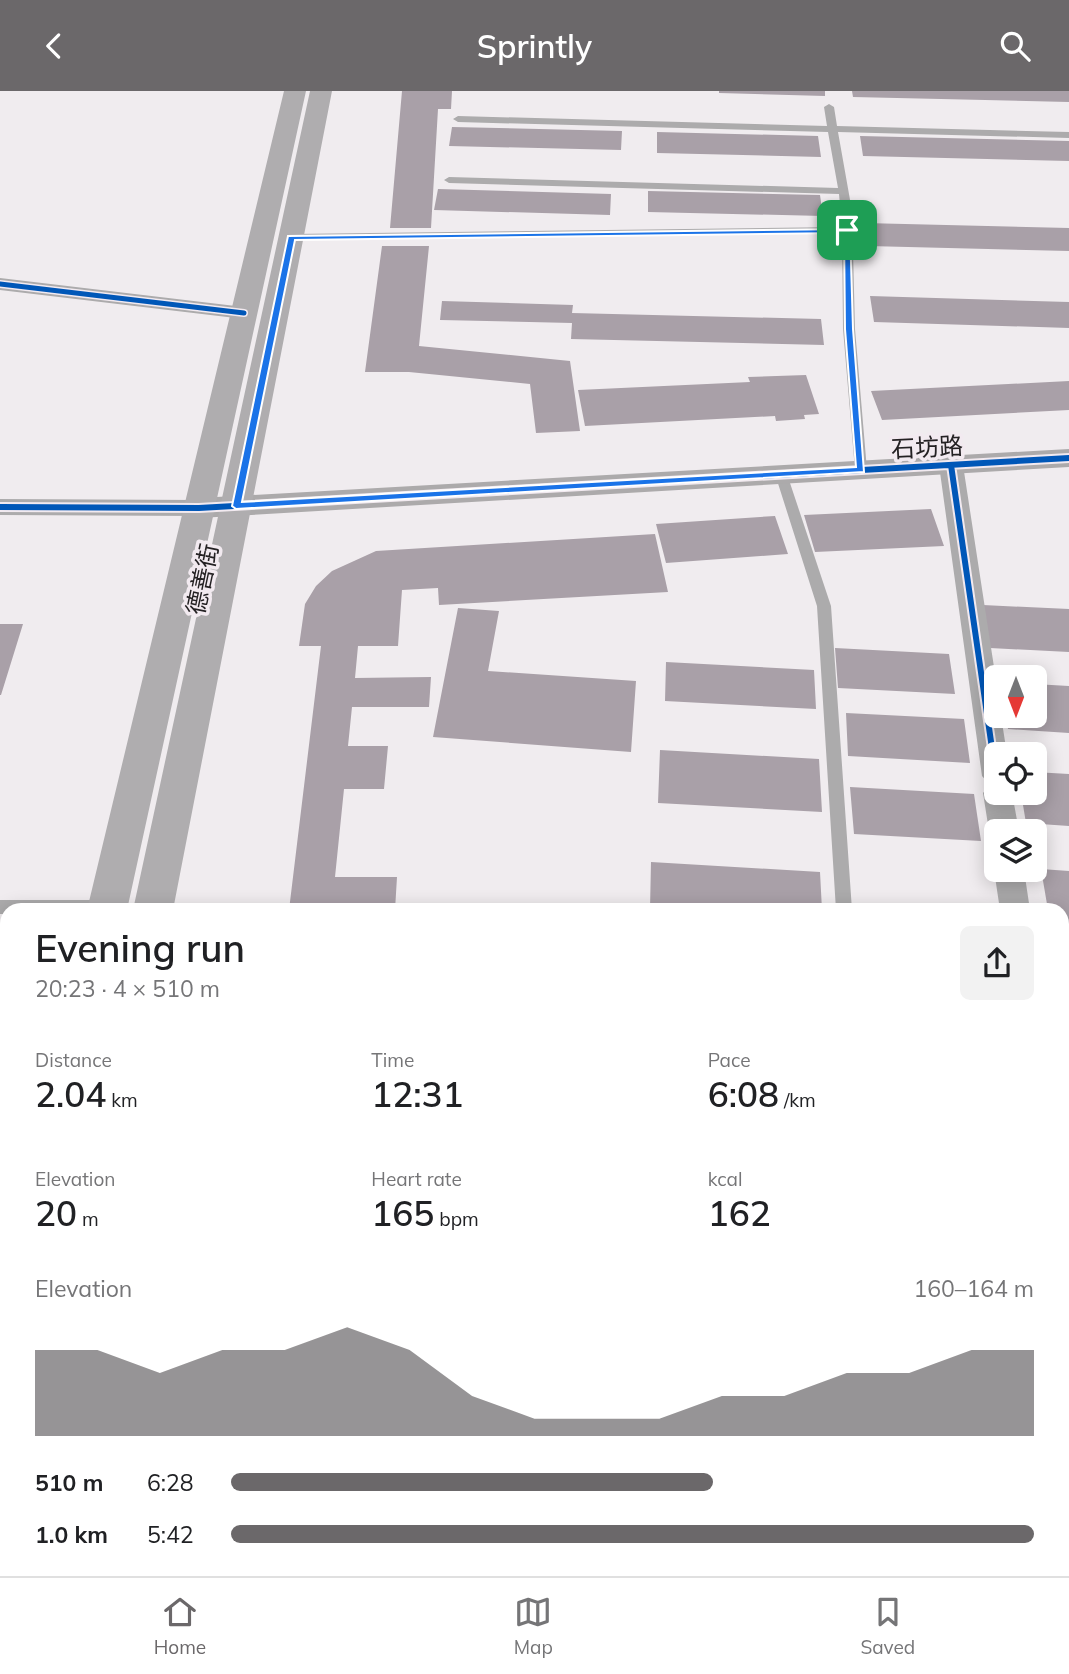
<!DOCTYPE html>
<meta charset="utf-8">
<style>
:root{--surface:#fff;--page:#f2f2f2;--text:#202124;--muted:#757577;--line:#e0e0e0;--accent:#6b686a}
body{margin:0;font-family:Mulish,"Noto Sans SC",sans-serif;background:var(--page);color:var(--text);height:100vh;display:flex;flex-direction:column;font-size:26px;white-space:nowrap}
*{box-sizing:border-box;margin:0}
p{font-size:23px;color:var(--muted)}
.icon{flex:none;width:38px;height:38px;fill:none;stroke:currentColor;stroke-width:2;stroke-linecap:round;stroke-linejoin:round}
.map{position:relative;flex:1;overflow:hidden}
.sheet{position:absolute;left:0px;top:812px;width:1069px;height:674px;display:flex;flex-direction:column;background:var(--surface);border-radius:21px 21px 0 0;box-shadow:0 4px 18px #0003}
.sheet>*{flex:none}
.needle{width:46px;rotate:180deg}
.buttons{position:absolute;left:984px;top:574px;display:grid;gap:14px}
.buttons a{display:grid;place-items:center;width:63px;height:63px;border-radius:10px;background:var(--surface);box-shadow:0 4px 18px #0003;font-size:35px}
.pin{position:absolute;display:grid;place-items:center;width:60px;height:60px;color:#fff;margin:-30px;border-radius:14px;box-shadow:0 4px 10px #0006}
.round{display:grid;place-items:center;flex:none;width:74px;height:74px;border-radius:10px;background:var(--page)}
.summary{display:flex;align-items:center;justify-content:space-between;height:119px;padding:0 35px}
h1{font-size:38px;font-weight:600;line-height:52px}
.metrics{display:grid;grid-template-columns:repeat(3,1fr);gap:10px;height:119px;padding:7px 35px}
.metrics div{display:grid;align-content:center}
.metrics b{font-size:35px;font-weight:600}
.metrics small{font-size:19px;font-weight:400}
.metrics p{font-size:19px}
.chart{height:196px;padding:14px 35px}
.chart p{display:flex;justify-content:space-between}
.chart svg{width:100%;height:126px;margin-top:7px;fill:var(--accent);opacity:.7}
ul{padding:0 35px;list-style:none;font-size:23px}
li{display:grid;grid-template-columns:112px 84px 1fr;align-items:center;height:52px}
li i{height:18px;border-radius:9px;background:var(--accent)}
header{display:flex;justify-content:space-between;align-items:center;height:91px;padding:0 35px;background:var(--accent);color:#fff;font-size:32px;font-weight:600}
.dock{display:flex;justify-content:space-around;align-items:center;height:98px;border-top:2px solid var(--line);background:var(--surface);font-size:19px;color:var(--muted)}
.dock a{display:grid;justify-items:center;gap:4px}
.dock .current{color:var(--accent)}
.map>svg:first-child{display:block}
</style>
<header><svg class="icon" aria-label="back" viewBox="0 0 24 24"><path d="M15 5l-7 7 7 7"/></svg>Sprintly<svg class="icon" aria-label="search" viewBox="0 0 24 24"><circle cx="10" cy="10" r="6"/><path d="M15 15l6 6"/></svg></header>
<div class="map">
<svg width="1069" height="1485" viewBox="0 0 1069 1485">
<rect width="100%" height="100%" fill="#f0ecef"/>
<path fill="#a9a0a8" d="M402,0H452L451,18H438L431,137H390Z
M719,0H825V5L719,2Z
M852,0H1069V11L853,6Z
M452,36L622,40L621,59L449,55Z
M657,41L818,45L821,66L657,62Z
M860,45L1069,50V70L863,65Z
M438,98L611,103L610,124L434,119Z
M648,100L820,104L823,125L648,121Z
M864,132L1069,137V160L868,155Z
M382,155H429L419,255L570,270L580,340L536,342L530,293L409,281H365Z
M870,205L1069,211V237L874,231Z
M442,210L573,214L572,222L821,228L824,254L571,248L572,232L440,229Z
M806,284L819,323L804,324L805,328L776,330L775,325L585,335L578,299L750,291L748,286Z
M1069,290V319L882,329L871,300Z
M931,418L944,455L815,461L804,424Z
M775,425L788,463L666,472L656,433Z
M655,443L668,501L439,514L438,497L402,499L398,555H358L355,587L431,586L429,616H352L348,655H388L384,698H344L335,786H397L395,819H289L321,555H299L305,513L316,495L332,480L376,460Z
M983,514L1069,518V561L990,557Z
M458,517L499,520L488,580L636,590L631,661L433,646Z
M0,533H23L1,604H0Z
M835,557L949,563L955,603L838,597Z
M666,571L814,579L816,618L665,610Z
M1034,593L1069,595V642L1008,638L1006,625H1034Z
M846,622L964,628L970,672L848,665Z
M660,659L819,668L822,721L658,712Z
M1034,681L1069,683V735L1026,732L1021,702H1034Z
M850,696L974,703L981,750L854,743Z
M651,771L820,781L822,819L650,818Z
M1041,778L1069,780V839H1062V819H1048Z
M1062,893H1069V950L1062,949Z"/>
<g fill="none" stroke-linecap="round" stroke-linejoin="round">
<path fill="#acabac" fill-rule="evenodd" d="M829,13L834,16L837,35L1069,41V47L838,41L852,120L855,238L867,379L861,383L855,379L843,238L842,142L291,149L286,146L291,143L842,136L839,103L449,92L444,89L449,86L838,97L828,41L458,31L453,28L458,25L827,35L824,16Z
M781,379L787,383L831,515L852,819H836L817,515L775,383Z
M0,809H107L113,811L115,816L114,819H7V823H0Z"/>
<path fill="#acabac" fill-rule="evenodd" d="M0,187L244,216L252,217L255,222L252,227L244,228L0,199Z
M951,367L959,369L963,374L996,589V625H1001L1007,663H996V702H1012L1019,740H996V749L989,740L983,702L990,694L982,685L939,374L943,369Z
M0,408L199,409L208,412L211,417L208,422L199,425L0,424Z
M996,775V779H1024L1030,819H1000L994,779Z
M1062,1137L1069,1140V1220L1062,1217Z"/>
<path fill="#acaaab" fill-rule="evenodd" d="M1069,358V376L199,427L188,424L183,417L188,410L199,407Z"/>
<path fill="#afadaf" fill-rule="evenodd" d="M284,0H306L127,819H87Z
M310,0H332L173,819H133Z
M7,1228V1305L0,1308V1231Z
M7,1456V1479H44L43,1485H0V1459Z"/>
<defs>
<path id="cycleway-far1" d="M0,193L244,222"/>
<path id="cycleway" d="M951,374L996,685
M0,416L199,417L1069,367"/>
</defs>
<use href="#cycleway-far1" stroke="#f2eaf0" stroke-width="8"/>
<use href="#cycleway" stroke="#f2eaf0" stroke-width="10"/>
<use href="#cycleway-far1" stroke="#0057b8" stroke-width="5"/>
<use href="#cycleway" stroke="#0057b8" stroke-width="6"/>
</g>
<path fill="#1a73e8" stroke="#fff" stroke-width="2" fill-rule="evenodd" d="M850,138L853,238L864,381L236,418L232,415L288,145ZM844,142L845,238L856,376L242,411L295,149Z"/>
<g text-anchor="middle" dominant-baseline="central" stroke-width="7" stroke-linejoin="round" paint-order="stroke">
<g font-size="24" fill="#242123" stroke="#f2eaf0">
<text transform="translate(927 356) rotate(-3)">石坊路</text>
<text transform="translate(202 488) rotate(-78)">德善街</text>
</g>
</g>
</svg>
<div class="buttons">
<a><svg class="needle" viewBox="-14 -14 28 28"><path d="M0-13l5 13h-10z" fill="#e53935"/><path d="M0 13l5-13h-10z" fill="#757577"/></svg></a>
<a><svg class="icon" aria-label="locate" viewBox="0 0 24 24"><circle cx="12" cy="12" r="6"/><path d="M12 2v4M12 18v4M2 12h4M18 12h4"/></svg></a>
<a><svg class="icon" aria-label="layers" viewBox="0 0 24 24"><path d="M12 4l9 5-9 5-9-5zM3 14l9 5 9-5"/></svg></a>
</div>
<div class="pin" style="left:847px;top:139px;background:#1e9e55"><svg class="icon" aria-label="arrive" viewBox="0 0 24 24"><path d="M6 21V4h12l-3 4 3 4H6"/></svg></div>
<section class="sheet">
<div class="summary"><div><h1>Evening run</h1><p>20:23 · 4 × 510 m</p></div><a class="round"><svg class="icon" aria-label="share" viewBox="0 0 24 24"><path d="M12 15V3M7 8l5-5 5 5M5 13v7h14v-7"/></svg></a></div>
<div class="metrics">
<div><p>Distance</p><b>2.04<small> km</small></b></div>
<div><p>Time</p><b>12:31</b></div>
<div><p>Pace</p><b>6:08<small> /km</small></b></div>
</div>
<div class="metrics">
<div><p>Elevation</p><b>20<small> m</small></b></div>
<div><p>Heart rate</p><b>165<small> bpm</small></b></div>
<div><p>kcal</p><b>162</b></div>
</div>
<div class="chart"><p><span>Elevation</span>160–164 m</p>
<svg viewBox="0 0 160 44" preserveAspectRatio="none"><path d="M0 44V14L10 14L20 22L30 14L40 14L50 6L60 14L70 30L80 38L90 38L100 38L110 30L120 30L130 22L140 22L150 14L160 14V44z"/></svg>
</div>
<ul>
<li><b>510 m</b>6:28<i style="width:60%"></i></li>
<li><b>1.0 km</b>5:42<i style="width:100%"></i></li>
</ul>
</section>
</div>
<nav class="dock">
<a class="current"><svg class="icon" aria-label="home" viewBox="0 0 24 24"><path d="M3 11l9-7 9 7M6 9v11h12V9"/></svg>Home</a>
<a><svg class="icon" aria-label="map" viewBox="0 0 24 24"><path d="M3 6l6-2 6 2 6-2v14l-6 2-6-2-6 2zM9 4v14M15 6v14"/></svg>Map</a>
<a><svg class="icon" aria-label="saved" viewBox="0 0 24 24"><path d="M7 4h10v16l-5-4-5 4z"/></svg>Saved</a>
</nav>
